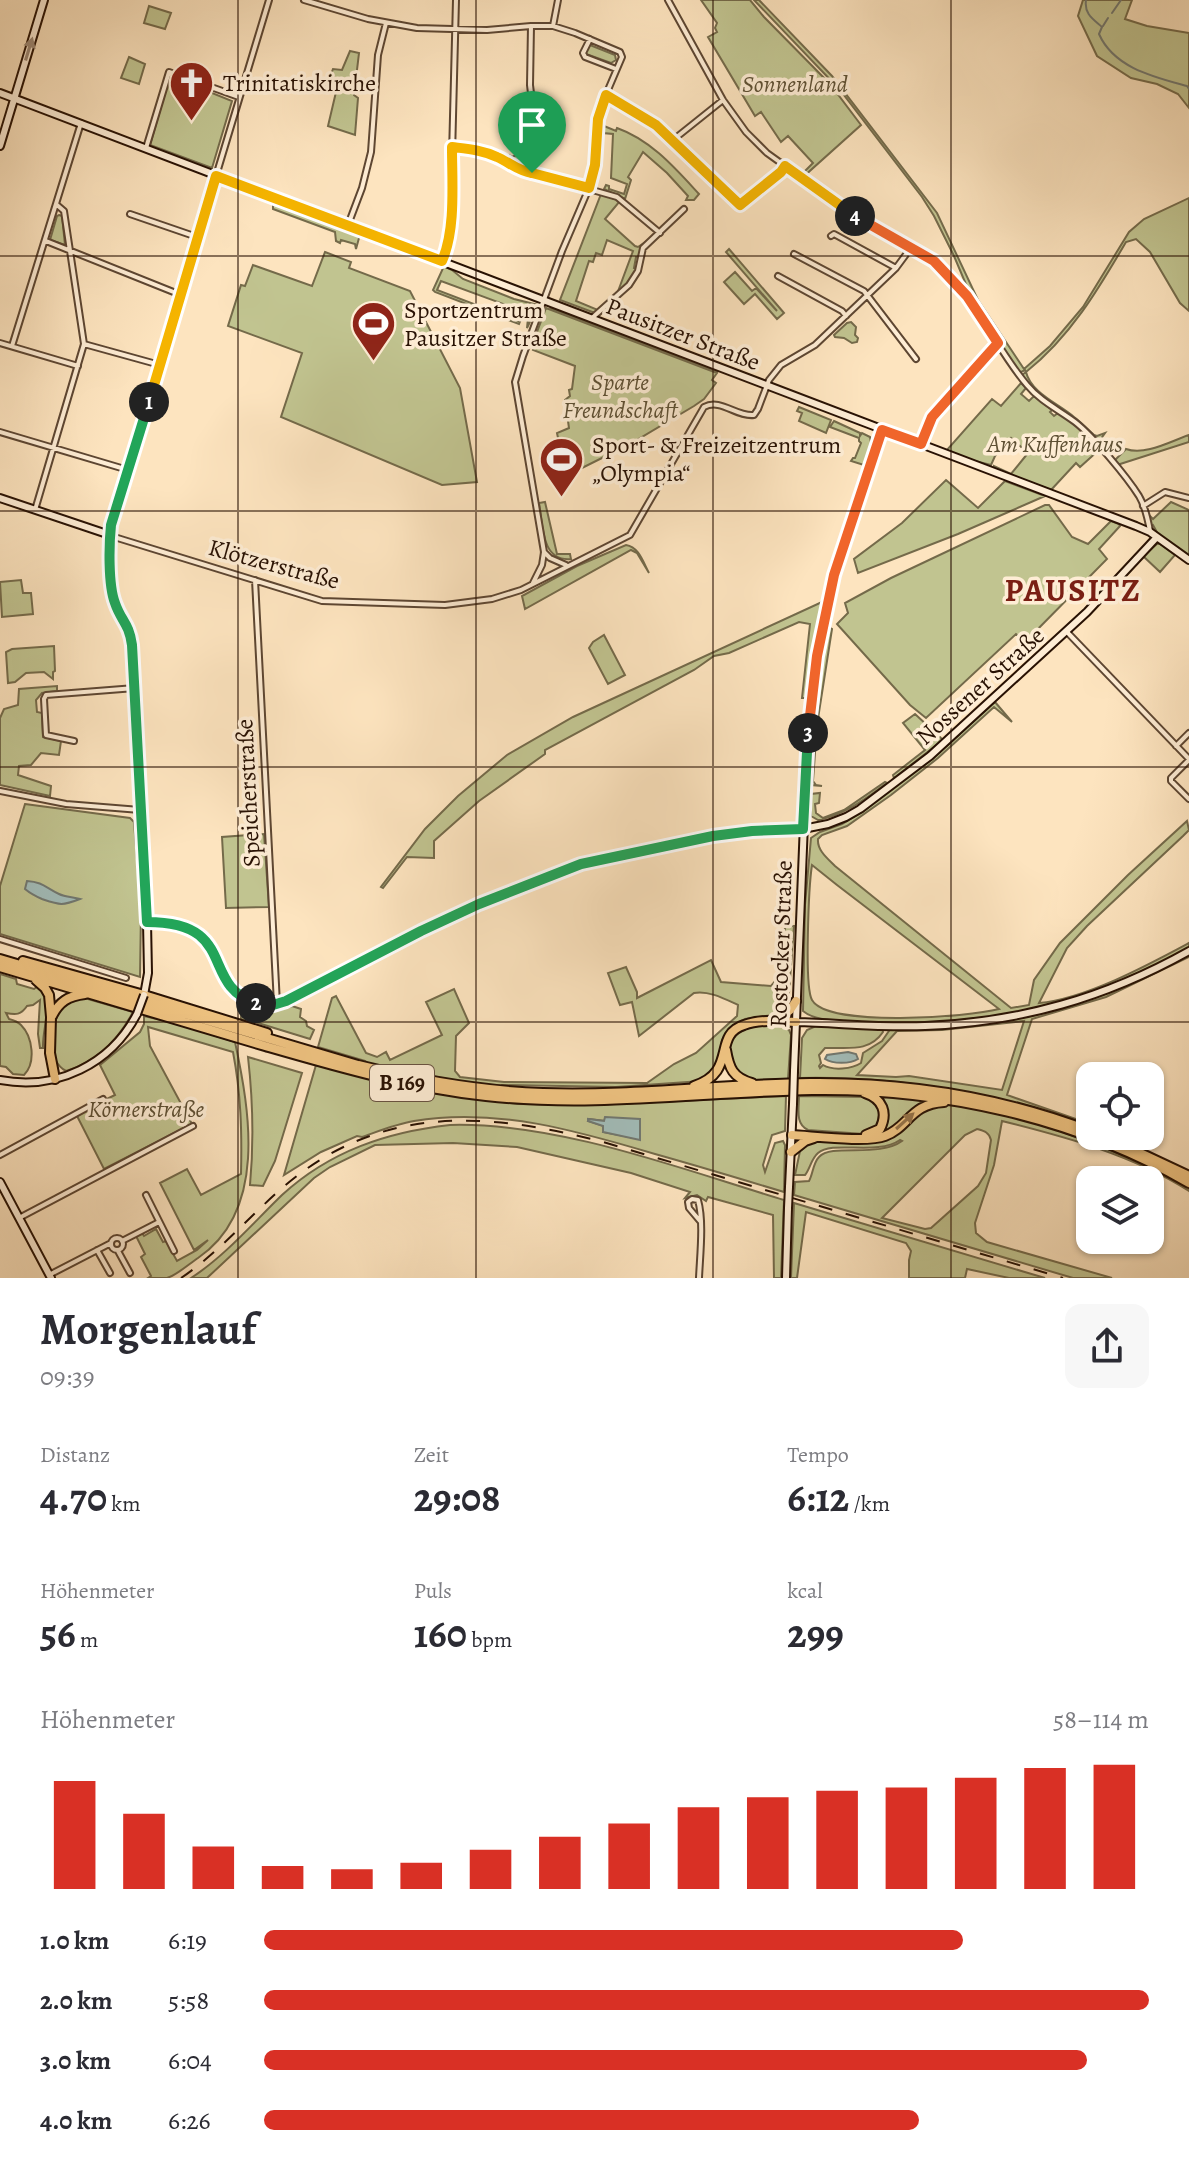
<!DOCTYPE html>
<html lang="de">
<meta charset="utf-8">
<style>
:root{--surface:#fff;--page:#f7f7f7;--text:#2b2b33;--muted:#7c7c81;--accent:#d93025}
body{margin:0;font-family:Alegreya,serif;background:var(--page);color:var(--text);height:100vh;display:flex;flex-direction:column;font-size:30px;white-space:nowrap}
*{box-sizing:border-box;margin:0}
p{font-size:26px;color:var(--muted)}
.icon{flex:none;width:44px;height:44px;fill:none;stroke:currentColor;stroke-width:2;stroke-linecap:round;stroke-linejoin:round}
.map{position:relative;height:1278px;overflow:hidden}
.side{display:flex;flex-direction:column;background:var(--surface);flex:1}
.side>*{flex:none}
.fabs{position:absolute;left:1076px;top:1062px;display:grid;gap:16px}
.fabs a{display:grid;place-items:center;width:88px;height:88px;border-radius:16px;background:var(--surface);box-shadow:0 2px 6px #0004;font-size:40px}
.pin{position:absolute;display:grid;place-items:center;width:68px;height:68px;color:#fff;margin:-82px -34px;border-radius:50% 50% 50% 0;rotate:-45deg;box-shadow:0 0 8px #0007}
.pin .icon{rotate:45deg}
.km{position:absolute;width:40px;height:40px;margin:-20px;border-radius:50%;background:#222;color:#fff;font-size:22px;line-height:40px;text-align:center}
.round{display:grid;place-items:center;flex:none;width:84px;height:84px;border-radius:16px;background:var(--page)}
.headline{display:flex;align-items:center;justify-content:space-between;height:136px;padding:0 40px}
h1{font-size:44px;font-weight:700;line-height:60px}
.metrics{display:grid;grid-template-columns:repeat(3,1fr);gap:12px;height:136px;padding:8px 40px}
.metrics div{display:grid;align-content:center}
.metrics b{font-size:40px;font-weight:700}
.metrics small{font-size:22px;font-weight:400}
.metrics p{font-size:22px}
.chart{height:224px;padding:16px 40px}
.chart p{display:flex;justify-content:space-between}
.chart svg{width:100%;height:144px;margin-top:8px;stroke:var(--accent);stroke-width:6}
ul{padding:0 40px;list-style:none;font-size:26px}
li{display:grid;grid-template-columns:128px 96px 1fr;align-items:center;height:60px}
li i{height:20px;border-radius:10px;background:var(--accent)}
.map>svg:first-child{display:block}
</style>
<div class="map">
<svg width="1189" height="1278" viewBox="0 0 1189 1278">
<rect width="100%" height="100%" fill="#fde4bf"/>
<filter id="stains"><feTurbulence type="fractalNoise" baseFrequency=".0025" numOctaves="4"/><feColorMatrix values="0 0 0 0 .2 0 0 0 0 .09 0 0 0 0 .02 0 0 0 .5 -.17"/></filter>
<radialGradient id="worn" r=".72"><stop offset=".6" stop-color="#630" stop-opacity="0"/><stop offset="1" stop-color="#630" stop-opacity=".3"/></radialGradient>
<path fill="#c1c490" stroke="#746a4a" stroke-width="2" fill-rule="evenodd" d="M701,0H750L764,17L830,84L861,125L803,177L801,175L813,163L788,136L781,142L761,112L755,116L708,37L717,32L715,28L717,23Z
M754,0H759L832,76L937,213L978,300L1024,369L1050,346L1083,307L1129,232L1144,219L1189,198V311L1180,303L1150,252L1136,239L1126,242C1098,290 1070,337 1026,372C1031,393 1059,404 1074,417C1081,422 1087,429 1094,435L1097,436L1105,433L1098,443C1089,433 1080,424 1070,416C1053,403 1033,394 1022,375L1026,372L1025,370L1019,373L973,301L954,256L934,216L922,197L840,90Z
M1083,0H1132L1125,19L1147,26L1189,33V108L1178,94L1157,84L1131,78L1097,56L1078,16Z
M149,6L171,13L165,29L144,23Z
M590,45L615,55L616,60L611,63L586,54V50Z
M350,51L359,53L354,95L358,98L355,135L328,126L336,92L326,87L333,69L342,70Z
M129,57L145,64L139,84L121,78Z
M170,76L232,101L212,168L150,145Z
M604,126L616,131L617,128C651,140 675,168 699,194L694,200H686L688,196L667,173L643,152L628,177L631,180L625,199L604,189L606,185L609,186V189L624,194L627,184L611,178L613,134L603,133Z
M535,143L533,156L524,166L518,167L505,157L509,155L512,157L529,149V146Z
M601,194L620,201L605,219L635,246L638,247L657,234L642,247L638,257H636L634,268L637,269L627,285L617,294L633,251L607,240L602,255L596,253L593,262L589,261L576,301L598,310L595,313L560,300Z
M273,203L358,234L359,238L356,249L355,244L341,240L340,243L336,241L335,232L273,209Z
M59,215L62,216L65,245L50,240L57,216Z
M729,249L784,313L777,319L755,294L744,304L724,282L735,272L752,291L756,288L777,311L726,252Z
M325,252L351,262L349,268L410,291L460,388L477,482L442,485L281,417L302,353L228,326L241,285L245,286L253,265L312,286Z
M444,266L452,270L463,279L514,299L538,305L527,328L528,318L521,315L522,311L441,281L437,290L518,321L521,319L519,324L435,292L433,290Z
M552,306L717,369V371L551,308Z
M546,308L717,373L712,380L716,383L704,399L694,406L630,444L566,476L557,433L569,428L565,400L570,396L569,390L572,389L575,366L533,350L538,334L537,332Z
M851,322L856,327L855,335L858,338L857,342L852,343L844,338L835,337L834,335L847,323Z
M1021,383L1026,388L1021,394L1029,401L1034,396L1052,410L1050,412L1054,416L1058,413L1078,427L1099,450L1080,467L1076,463L1051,490L994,469V466L1011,474L1028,453L1011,438L995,456L991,465L967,459L946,451L992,399L1001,406Z
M799,407L831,420L826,433L799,421L802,413L797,411Z
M834,421L860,433V436L862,433L870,437L872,448L864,465L851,461L853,458H855L861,443L859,441V438L830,427Z
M1189,435V442L1117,465L1114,461L1126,449C1145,456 1171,441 1189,435Z
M946,480L978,508L1005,481L1045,496L958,534L858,573L854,559L902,523Z
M545,502L557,554H570L571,559C541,562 543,525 539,503Z
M1171,502L1189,510V557L1158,534L1153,525L1151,526L1146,512L1153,519Z
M1045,505H1049L1072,537L1088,544L1111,521L1119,524L1120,526L1099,549L1107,559L1025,642L1016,634L926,718L910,705L837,624L848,613L845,603L891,578Z
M1157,544H1160L1175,555L1160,572L1143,556Z
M626,545C639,547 643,562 649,573L637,553L631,550L525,609L522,596L577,566Z
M21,580L23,593H31L33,614L2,617L0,582Z
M822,602L807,698H802L810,624L799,622L729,653L714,656L694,670L545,750V754L479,801L434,841V858L407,857L383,888L381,887L425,829L458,796L507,755L573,717Z
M827,626L832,629L817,725L813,781L816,785L822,786L811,785C812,732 817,679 827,626Z
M604,635L625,675L608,684L589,648L593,642Z
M54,646L55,671L53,672V679L44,672L26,673L15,682L8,683L6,652L12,649Z
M57,686V691L42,693L36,700L37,712L42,713L43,737L61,741L59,755L41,753L31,765L19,766L18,775L51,786L50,796L0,785V718L4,709L18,705L19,689Z
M995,702L1012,722L994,707L938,758L891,795L847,826L822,835L818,839C817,850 827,858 835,866L1011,1008L1029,1005L1034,980L1060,943L1128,875L1187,821L1189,830L1183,836L1087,926L1067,948L1039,1003C1085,999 1148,965 1189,943V949C1165,961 1142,974 1118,984C1038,1016 953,1026 867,1022C848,1021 817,1023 803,1011L805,905L811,838L820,832L842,824L865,810L949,744ZM812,865L837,885L999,1009C969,1017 828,1028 812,1000C804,986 809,884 812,865Z
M915,714L943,740L894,778L893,775L925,750L903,723Z
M885,782L887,783C865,799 845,815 818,820L811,816V794L820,793L819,803L815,804L816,813L823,818L844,810Z
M25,804L130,818L134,822L141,910L140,977L0,934V886Z
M264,834L269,907L226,908L222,837Z
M785,926H794L788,1006L780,1014L745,1019L731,1027L722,1040L717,1067L702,1081L616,1087L502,1085L499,1087L438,1079L370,1065L365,1061L318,1047L332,998L336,996L366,1053L377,1057L386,1052L390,1060L442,1035L426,1002L454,989L469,1023L456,1036L455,1071L460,1077L504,1082L647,1083L674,1064L696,1053L737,1016L738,1005C725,999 708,990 694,993L639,1036L632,1002L620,1005L608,973L626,967L637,992V998L711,960L721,982L771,986L783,972Z
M1189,954V957L1106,997L1032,1019L1007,1095L1090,1124V1127C1047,1115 1003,1101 959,1092C907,1081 853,1077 800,1078L802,1038L807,1030L816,1026L882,1028L883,1032C869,1053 847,1047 825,1048L819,1055L821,1063L819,1066L820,1068L823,1065C833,1071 852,1069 861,1063L863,1053L882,1041L891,1028C918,1028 945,1028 972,1025C1050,1017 1120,990 1189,954ZM1024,1021L1002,1090L909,1076L896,1077L857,1075L897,1031L942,1030Z
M0,974L16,979L17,984L34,989L38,986C55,1002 42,1027 43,1048H40L38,1034L40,1000L33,1005L27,1006C21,1015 16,1015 6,1013L9,1019C13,1020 18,1022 21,1025C33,1037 36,1063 24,1075L13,1074L6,1067L0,1066Z
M81,997L133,1012C118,1040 97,1062 66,1071C44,1059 53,1022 62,1004Z
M292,1006L301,1009L300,1017L306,1021L307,1026L314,1030L310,1039L258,1023L241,1019V1014L261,1018L264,1014Z
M144,1016L182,1025L235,1042C250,1112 267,1211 198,1258C189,1264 177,1275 167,1278C162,1278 154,1278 148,1278L151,1276L141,1257L145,1254L136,1236L142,1233L144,1236L156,1229L163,1242L166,1241L177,1261L197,1250L208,1240L194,1250L160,1183L187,1169L201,1195L241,1174C242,1131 241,1094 233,1052L148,1027L150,1046L192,1124L104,1169L76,1114L115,1095L100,1065L140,1032L144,1024Z
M755,1026H782L789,1030L791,1035L788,1079L750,1080L736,1073C727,1047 725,1034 755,1026Z
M248,1057L302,1073L275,1161L263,1186L250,1185C254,1142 253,1101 248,1057Z
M316,1065L419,1091L518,1104L592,1105L786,1096L785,1131L772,1135L763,1165L765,1172L775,1143L783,1141L785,1145L784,1192C741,1179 698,1166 655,1154C578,1131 496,1107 414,1121C396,1124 379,1131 362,1137L357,1136L321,1152L284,1175ZM589,1119L605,1121L640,1139L603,1132L604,1126L588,1121Z
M875,1095L934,1100L890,1131L875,1135L884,1124Z
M799,1096L868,1097L874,1100L881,1110L878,1127L864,1134L808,1130C795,1124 799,1109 799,1096Z
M942,1104C1006,1110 1070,1133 1129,1158L1131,1157L1189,1187V1191C1133,1155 1066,1137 1002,1121L994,1165L975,1223L976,1233L987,1242L1112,1278H1073L794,1195L795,1182L809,1181C813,1174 813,1163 819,1157C832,1143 879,1158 902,1141L900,1140C877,1156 833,1140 818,1153C811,1159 810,1169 805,1175H795L800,1151L811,1142L878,1140L918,1112ZM977,1129C984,1131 989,1132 991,1140L986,1173L978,1186L931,1228L925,1229L882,1218L965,1135Z
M450,1125C558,1122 681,1169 784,1200L781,1278H774L773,1215L708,1197L706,1201L697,1195L685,1198L690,1192L631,1173L517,1147L453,1143L375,1145L330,1167L314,1178L207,1278H191C225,1256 253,1223 282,1195C330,1151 387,1132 450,1125Z
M794,1203L1045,1278H1009L967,1269L965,1278H909V1260L911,1251L906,1243L806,1212L797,1278H791Z"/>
<path fill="#a2bdba" stroke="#717871" stroke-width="2" d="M27,881C43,882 46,888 59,894C65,897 73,897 80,899C62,906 60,905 42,899C35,896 31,894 25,889Z
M848,1052L856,1054L858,1059C850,1064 833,1064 825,1059L827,1055Z
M605,1117L640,1119V1140L603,1132V1126L588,1121V1119L604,1121Z"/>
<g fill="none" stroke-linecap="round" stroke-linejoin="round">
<path stroke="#717871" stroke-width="2" d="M1086,0C1084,14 1093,19 1102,27L1099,34C1114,68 1154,77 1187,86L1189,89
M1112,13L1121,0
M1103,26L1108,18"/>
<defs>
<path id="street" d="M304,0L368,19L417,28L487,30L531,26H553L575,33L620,52L622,57L599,111L595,165L589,188L562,251L523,356L515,382L544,552L542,565L533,583
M668,0L723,100L746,132L767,153L856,217L931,259C974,292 993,345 1027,385C1040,401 1059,410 1075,422C1093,436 1127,477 1139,496C1145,506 1148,520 1150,531
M531,26L530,85L538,152L532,173
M553,26L558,0
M590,39L583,53L585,57L616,69
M606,95L656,125L740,205L781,172L785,167
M673,140L723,100
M452,147L481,151L501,159L524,172L543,176L617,197L660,233
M146,148L169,72L239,97
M216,176L269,0
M130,214L197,237
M348,225L362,188L371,152L378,55L386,23
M831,236L834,234L896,268
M46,241L181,295
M794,254L864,291L916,359
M442,261L448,249L450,233L456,0
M778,276L842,311L846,316
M592,318L629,285L638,271L643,248L684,209
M0,343L78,366
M84,344L160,365
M12,346L81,123
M0,432L128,470
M921,444L932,417L998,343
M1143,506L1165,492L1189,498
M35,510L84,344L64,211L57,205
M111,536L322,601L445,605L492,599L521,590L630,535L704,407C721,398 736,417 754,415L758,409L769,380L781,365L815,345L896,268L910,249
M544,552L550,558L566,565
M255,580L277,1004
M1067,632L1189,759
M74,741L46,735L44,699L46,695L135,688
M1176,746L1189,733
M1189,760L1171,778V781L1189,799
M0,791L66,804L140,810
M147,922C164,922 181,922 196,932C213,944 215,961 225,979C240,1007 268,1009 294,997C386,946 481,896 581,864C604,857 629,853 653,848C705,838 750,831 803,829
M0,939L126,978
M0,1155L103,1099
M146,1195L174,1251
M19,1218L193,1126
M111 1244a6 6 0 1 1 12 0a6 6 0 1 1-12 0Z
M122,1241L159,1222
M97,1250L110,1273
M118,1251L130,1273
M49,1275L111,1243
M699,1278C700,1255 704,1221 698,1200L692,1199L688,1202L689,1208L700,1221"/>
<path id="secondary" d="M0,93L1136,526L1150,532L1189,560
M0,146L44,0
M0,498L110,535
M803,829L828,824L846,817L860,809L930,756L1087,612L1157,537
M144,995L148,973L147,922L132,645C129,624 120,620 114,603C108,585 109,544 111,525L216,176
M796,1022C839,1023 882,1028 925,1026C1021,1022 1105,998 1189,951
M794,1071L807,749L814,676L834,575L882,430
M0,1080C57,1091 111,1064 137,1014
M0,1182L51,1278
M789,1187L793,1104
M786,1278L788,1208"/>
<path id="highway" d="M0,959L358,1065C419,1080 480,1091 543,1093C632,1096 721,1084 810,1083C906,1082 1001,1097 1090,1131
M23,961L144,995L267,1033
M0,967C88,993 176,1020 265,1046C338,1067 410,1088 486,1096C595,1108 703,1092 812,1090C941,1088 1076,1118 1189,1183
M36,980L45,988L49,995L51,1017L50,1053L55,1079
M52,1016C59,1002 68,996 85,994
M777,1020L790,1010L796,1001
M726,1050C729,1068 733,1078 752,1083
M694,1086C738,1072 712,1035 744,1025C760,1019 780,1021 796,1022
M865,1093C883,1099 888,1113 880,1129L866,1135
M792,1135C813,1136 867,1143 885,1136C909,1127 910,1104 944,1102
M1104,1136L1189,1176
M791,1152L805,1141L814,1138"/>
</defs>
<use href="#street" stroke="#5d4632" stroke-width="8"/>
<use href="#secondary" stroke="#281103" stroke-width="10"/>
<use href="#highway" stroke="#281103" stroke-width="12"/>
<use href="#street" stroke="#feedd5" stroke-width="4"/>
<use href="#secondary" stroke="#feedd5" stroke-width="6"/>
<use href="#highway" stroke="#eec280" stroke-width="8"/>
<path stroke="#281103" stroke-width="2" stroke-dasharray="14 14" stroke-linecap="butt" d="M181,1278C218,1253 247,1219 281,1189C378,1104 485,1111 603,1142L1063,1278"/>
<defs>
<path id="secondary-bridge" d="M137,1014L144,995
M793,1104L794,1071
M788,1208L789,1187"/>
</defs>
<use href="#secondary-bridge" stroke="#281103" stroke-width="10" stroke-linecap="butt"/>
<use href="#secondary-bridge" stroke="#feedd5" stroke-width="6"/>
</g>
<defs><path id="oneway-solid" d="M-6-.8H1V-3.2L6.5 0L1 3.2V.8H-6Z" transform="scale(2)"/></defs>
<use fill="#9e8a76" href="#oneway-solid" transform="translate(29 49) rotate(-73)"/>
<use fill="#957248" href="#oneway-solid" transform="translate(905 1121) rotate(-42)"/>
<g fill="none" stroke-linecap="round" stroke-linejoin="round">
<defs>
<path id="split-1" d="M149,402L216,176L442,261C456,229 452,183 452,147C468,149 482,150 497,157C509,162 518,171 532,173"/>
<path id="split-2" d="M149,402L111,525C109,544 108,585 115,603C121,621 129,623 132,645L147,922C239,922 199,985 256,1003"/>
<path id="split-3" d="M256,1003L273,1005L286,1001L421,931L479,904L581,864L713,836L752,831L803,829L808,733"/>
<path id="split-4" d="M808,733L817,656L834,575L882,430L921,444L932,417L998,343L967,296L934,261L855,216"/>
<path id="split-5" d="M532,173L589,188L595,165L598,119L606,95L656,125L740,205L781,172L785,166L855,216"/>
</defs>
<use href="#split-1" stroke="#fff" stroke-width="16"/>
<use href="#split-2" stroke="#fff" stroke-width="16"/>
<use href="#split-3" stroke="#fff" stroke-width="16"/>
<use href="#split-4" stroke="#fff" stroke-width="16"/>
<use href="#split-5" stroke="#fff" stroke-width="16"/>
<use href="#split-1" stroke="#f5b400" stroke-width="10"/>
<use href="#split-2" stroke="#22a559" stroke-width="10"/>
<use href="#split-3" stroke="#22a559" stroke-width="10"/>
<use href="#split-4" stroke="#f0652b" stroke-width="10"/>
<use href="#split-5" stroke="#f5b400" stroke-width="10"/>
</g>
<path fill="none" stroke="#281103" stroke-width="2" stroke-opacity="0.55" d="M238,0V1278M476,0V1278M713,0V1278M951,0V1278M0,256H1189M0,511H1189M0,767H1189M0,1022H1189"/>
<defs>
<symbol id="church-pin" viewBox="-11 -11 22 30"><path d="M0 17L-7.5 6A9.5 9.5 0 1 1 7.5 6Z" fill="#8f2418" stroke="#feedd5"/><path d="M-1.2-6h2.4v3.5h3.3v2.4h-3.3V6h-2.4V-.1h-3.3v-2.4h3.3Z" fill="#fff"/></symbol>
<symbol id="stadium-pin" viewBox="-11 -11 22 30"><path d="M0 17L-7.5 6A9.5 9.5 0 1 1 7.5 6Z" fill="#8f2418" stroke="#feedd5"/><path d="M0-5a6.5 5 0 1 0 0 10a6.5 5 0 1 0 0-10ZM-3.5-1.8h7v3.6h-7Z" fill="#fff"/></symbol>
</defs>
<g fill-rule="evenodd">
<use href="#church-pin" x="166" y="58" width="51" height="69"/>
<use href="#stadium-pin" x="348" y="298" width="51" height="69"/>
<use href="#stadium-pin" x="536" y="434" width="51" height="69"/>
</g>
<g text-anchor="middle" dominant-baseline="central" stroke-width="7" stroke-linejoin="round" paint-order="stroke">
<rect fill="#feedd5" stroke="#685342" stroke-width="2" x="370" y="1065" width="64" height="36" rx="6"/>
<g font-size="22" font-weight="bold" fill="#281103">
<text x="402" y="1083">B 169</text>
</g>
<g font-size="24" fill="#281103" stroke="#feedd5" text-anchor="start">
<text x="223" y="83">Trinitatiskirche</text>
<text x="404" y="310">Sportzentrum<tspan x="404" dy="28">Pausitzer Straße</tspan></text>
<text x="592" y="445">Sport- &amp; Freizeitzentrum<tspan x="592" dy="28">„Olympia“</tspan></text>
</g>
<g font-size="24" font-style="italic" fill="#5e5034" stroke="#feedd5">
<text x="795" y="84">Sonnenland</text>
<text x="620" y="382">Sparte<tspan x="620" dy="28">Freundschaft</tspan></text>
<text x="1055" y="444">Am Kuffenhaus</text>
<text x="146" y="1109">Körnerstraße</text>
</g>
<g font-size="24" fill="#281103" stroke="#feedd5">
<text transform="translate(683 334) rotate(21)">Pausitzer Straße</text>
<text transform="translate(274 564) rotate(15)">Klötzerstraße</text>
<text transform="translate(980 686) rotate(-42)">Nossener Straße</text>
<text transform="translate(248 793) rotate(-93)">Speicherstraße</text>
<text transform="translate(781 944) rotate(-88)">Rostocker Straße</text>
</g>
<g font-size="32" font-weight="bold" letter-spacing="2" fill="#7a1f14" stroke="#feedd5">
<text x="1073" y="590">PAUSITZ</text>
</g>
</g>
<rect width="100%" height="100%" filter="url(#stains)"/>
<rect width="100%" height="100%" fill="url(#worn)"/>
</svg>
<div class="fabs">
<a><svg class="icon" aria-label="locate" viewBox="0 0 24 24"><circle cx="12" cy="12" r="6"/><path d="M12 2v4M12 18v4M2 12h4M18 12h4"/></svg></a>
<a><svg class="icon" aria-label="layers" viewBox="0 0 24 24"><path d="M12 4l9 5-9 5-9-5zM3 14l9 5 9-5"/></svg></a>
</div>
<div class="pin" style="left:532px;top:173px;background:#1e9e55"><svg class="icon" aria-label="arrive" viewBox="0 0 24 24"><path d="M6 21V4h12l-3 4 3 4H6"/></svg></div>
<b class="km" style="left:149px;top:402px">1</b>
<b class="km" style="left:256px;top:1003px">2</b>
<b class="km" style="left:808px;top:733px">3</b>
<b class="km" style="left:855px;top:216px">4</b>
</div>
<section class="side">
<div class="headline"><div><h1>Morgenlauf</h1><p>09:39</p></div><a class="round"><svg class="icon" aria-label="share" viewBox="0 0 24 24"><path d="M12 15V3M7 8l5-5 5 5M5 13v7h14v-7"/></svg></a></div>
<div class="metrics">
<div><p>Distanz</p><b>4.70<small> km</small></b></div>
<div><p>Zeit</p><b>29:08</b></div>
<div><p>Tempo</p><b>6:12<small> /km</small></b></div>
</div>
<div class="metrics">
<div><p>Höhenmeter</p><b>56<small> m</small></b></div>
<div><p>Puls</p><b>160<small> bpm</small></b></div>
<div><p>kcal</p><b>299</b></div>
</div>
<div class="chart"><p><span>Höhenmeter</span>58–114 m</p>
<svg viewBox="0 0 160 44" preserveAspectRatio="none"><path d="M5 44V11M15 44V21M25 44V31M35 44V37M45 44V38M55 44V36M65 44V32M75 44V28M85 44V24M95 44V19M105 44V16M115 44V14M125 44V13M135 44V10M145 44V7M155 44V6"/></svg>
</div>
<ul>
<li><b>1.0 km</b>6:19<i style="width:79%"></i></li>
<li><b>2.0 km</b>5:58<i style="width:100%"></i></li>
<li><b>3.0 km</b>6:04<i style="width:93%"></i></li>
<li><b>4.0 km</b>6:26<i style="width:74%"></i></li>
</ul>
</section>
